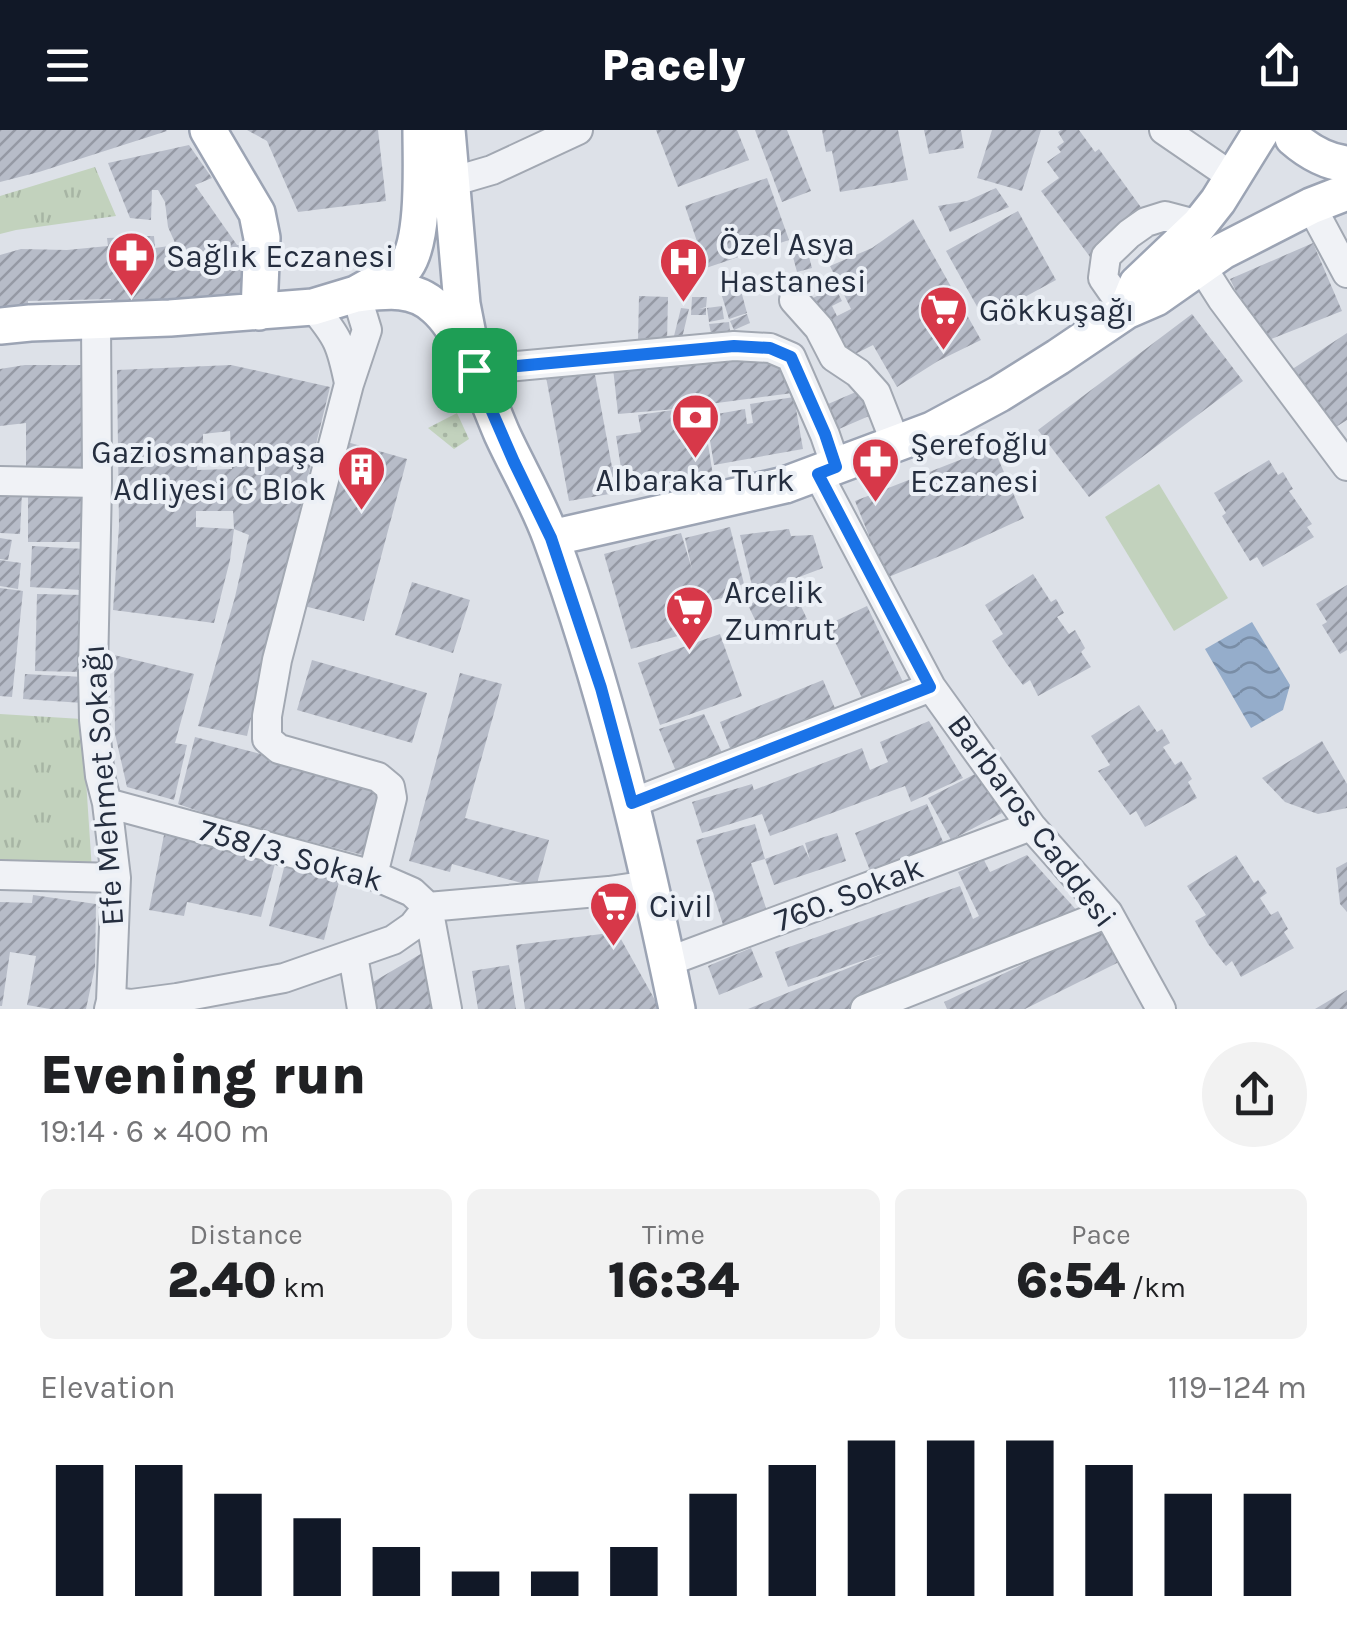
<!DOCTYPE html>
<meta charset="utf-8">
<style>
:root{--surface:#fff;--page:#f2f2f2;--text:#202124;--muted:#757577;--accent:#111827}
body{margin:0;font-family:Karla,sans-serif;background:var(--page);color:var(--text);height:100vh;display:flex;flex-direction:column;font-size:38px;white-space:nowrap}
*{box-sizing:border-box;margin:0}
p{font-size:32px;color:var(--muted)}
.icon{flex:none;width:55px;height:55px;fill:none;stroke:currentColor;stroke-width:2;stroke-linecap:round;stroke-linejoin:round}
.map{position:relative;height:879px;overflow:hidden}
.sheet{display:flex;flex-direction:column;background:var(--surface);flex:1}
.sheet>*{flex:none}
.pin{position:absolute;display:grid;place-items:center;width:85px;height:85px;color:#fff;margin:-42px;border-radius:20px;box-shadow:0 5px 15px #0006}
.round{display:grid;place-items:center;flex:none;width:105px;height:105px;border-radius:52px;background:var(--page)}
.summary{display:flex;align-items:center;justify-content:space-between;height:170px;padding:0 40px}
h1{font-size:55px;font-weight:800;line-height:75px}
.stats{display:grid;grid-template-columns:repeat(3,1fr);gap:15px;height:170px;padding:10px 40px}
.stats div{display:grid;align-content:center;border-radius:15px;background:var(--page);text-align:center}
.stats b{font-size:50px;font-weight:800}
.stats small{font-size:28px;font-weight:400}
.stats p{font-size:28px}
.chart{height:280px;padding:20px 40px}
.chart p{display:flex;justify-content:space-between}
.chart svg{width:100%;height:180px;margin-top:10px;stroke:var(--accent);stroke-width:6}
header{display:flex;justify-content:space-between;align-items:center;height:130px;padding:0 40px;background:var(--accent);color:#fff;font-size:45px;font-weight:800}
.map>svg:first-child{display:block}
</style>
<header><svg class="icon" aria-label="menu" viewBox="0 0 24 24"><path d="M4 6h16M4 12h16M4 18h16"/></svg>Pacely<svg class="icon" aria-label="share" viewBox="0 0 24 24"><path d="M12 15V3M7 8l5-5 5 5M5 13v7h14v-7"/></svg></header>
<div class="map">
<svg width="1347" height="879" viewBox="0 0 1347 879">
<defs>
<pattern id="grass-dots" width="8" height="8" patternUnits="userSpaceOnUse" patternTransform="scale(2.5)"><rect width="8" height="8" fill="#c2d2bd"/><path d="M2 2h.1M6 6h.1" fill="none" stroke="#a7b5a4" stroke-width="1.8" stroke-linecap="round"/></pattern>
<pattern id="park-tufts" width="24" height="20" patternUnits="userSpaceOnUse" patternTransform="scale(2.5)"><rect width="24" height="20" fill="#c2d2bd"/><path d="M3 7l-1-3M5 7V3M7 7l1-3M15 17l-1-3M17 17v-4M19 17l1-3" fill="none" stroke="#a7b5a4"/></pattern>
<pattern id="water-waves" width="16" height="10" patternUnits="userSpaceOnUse" patternTransform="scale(2.5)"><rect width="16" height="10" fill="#95adcb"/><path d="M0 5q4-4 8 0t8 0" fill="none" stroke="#798da6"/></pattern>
<pattern id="building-hatch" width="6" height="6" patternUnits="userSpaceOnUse" patternTransform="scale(2.5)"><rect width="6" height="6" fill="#b7bcc8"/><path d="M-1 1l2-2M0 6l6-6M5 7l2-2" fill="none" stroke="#9599a4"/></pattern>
</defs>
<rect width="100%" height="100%" fill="#dde1e8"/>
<path fill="url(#grass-dots)" d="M457,283L469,309L454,319L428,298Z"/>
<path fill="url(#park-tufts)" d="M95,37L116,86L16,100L0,104V66Z
M0,584L82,589L92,741L0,735Z"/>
<path fill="#c2d2bd" d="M1159,354L1228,468L1174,501L1105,387Z"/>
<path fill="url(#water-waves)" d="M1252,492L1290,555L1283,580L1251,598L1205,519Z"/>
<path fill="url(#building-hatch)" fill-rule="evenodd" d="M0,0H166L167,1L39,42L0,52Z
M247,0H378L386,71L298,82L267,11Z
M656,0H737L749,30L678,57Z
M755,0H787L811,61L782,72Z
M822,0H898L908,50L840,62L832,21L826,22Z
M924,0H961L964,18L929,24Z
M992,0H1041L1022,61L977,48Z
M1061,0H1079L1095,22L1099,19L1153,94L1096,135L1041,61L1059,48L1047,32L1061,22L1057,17L1064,12L1058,2Z
M189,15L212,48L195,55L237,115H249L250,171L111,174V169L71,170L28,171V177L0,176V125L21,119L67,120L108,116L107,108L154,106L155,118L176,115L168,97L165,72L158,60H152L151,90L130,88L108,33Z
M767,48L789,110L706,138L685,76Z
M996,58L1009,77L950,102L938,76L967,71Z
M1018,81L1056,150L984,189L946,121Z
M913,89L981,210L938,231L897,257L873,215L849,227L811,169L835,157L842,171L832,176L837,186L851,179L830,136L872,118Z
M804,108L812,138L797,142L789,112Z
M1313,113L1342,181L1261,213L1230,149Z
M740,157L747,183L729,189L721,163Z
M639,166L668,167L667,212L638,211Z
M692,167H707L706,177L699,179L706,178V185H691Z
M722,176L724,189L709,192L707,178Z
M681,178L689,179L682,208L674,206Z
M747,184L750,193L734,200L730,191Z
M1192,184L1243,251L1089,367L1038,300Z
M729,192L730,201L711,203L709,194Z
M1347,203V290L1328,302L1288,242Z
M743,224L744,232L788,226L793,263L702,275L713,346L569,371L546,247L594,239L612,337L621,338L616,306L641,302L638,285L687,278L618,284L613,238Z
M25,235H87L88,342H26V293L0,296V239Z
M231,235L330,257L276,477L247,606L198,596L235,467L249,405L234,399L230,430L214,493L113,480L119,396L117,240ZM230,301L232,339L197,340L198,321L203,320V304ZM196,381H233L234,399L196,397Z
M865,258L876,283L839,299L828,274Z
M794,267L803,319L714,335L706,286L745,279L747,294L753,293L750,274Z
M347,312L407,329L364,491L304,476Z
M993,317L1024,388L957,419L886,448L855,371Z
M1269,330L1278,345L1283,342L1293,359L1289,361L1312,394L1307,397L1314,407L1263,437L1257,427L1250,431L1222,386L1226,383L1214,363Z
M28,360H84L85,412H28Z
M0,363H22L20,404L0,403Z
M730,397L744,454L732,457L734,465L702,473L699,462L682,467L692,502L631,519L604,424L681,403L692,439L685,408Z
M789,399L791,406L813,405L823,438L754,464L740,405Z
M0,408L12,410L8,430L0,429Z
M32,416L84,419L82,460L30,457Z
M0,430L21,433L18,459L0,456Z
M1033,444L1051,472L1056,469L1064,483L1057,487L1069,504L1075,500L1085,518L1081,522L1091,537L1038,566L1030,550L1023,555L1006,533L992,511L1003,504L985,475Z
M412,452L470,470L453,523L395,505Z
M791,455L807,489L764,509L748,475Z
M1347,455V520L1340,524L1322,495L1327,492L1316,474Z
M0,458L23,461L12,567L0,566Z
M37,464L83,465L81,542L35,541Z
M867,476L903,552L863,570L827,495Z
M720,504L742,566L660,595L638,533Z
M114,525L194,544L175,613L187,615L174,670L127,657L115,604Z
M312,530L427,563L412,613L297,580Z
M460,543L502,554L465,688L549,710L536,757L452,734L450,742L409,731Z
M25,544L84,547L83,573L23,569Z
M823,550L837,583L733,626L720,592Z
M1139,575L1157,602L1162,599L1170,613L1163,617L1175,635L1181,631L1192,649L1188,652L1197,668L1145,697L1136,681L1130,685L1098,641L1110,635L1091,606Z
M704,584L723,625L677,644L659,599Z
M929,591L963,648L911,672L905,656L770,706L762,684L702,703L692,672L752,654L754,660L862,618L870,640L888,632L880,612Z
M195,607L299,634L381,659L363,725L224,690L178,674Z
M1322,611L1347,654V678L1318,684L1285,672L1262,648Z
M979,642L1002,683L951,710L928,668Z
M927,674L944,714L871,743L855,703Z
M755,694L765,729L751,733L769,787L725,801L696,710Z
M837,703L846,731L774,755L765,729L803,715L810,730L805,713Z
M164,705L276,730L261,787L187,772L184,786L149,780Z
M1027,725L1079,783L849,879H748L885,823L788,857L775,822L960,756L973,789L979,786L958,742L984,730L990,742Z
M1236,725L1254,753L1258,750L1267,763L1260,768L1271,785L1278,781L1288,799L1284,802L1294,818L1241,847L1232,831L1226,836L1208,814L1195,791L1206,785L1187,756Z
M1347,732V782L1340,774L1336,738Z
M285,734L340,748L324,810L269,796Z
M33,765L96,774L95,837L86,879H50L27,875L36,826L10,822L2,876H0V772L32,773Z
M1103,796L1121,831L1025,879H947L944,872Z
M617,802L660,879H525L516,815Z
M751,818L763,847L719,865L708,836Z
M424,822L436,879H373L368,855Z
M509,835L516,879H478L472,841Z
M1347,860V879H1315Z"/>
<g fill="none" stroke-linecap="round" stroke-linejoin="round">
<defs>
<path id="minor" d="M1164,0L1234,48
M451,52L492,40L578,0
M1311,76L1347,143
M1201,136L1222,169L1347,336
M356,164L367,200L349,254L277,530L267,586V609L279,619L378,647L390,657L392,668L373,745
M794,170L819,198L834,227L858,243L876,263L896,314
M313,177C338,207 341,214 349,253
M1126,181L1103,148L1106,126L1129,104L1146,92L1165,86L1199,95
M96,190L97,353L93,541L94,590L100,646L107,673L116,748L111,871L109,879
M474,240L734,216L770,218L791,227L825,305L836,337
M818,344L931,557L1031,696L1108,783L1161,879
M0,351L97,353
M107,673L373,745L412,762L428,777L609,761L649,755
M632,673L931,557
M0,745L116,748
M428,777L447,879
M353,825L362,879
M667,832L1031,696
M111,871L131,874L177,868L284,848L393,810L413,796L428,777
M865,879L1108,783"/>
<path id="major" d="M208,0L257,83L262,108L259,182
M447,0L462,174L470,215
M1292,0L1293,8C1309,22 1327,32 1347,34
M356,164C384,161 413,156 435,177C465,203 486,267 502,304C518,339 538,372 551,408C607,561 644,720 677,879
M1126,181L1137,154L1199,95L1218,71L1262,0
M0,196L30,193L170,188L313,177L356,164L406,136C425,109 421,34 421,0
M551,408L785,355L932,300L999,264L1058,227L1126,181L1156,168L1223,121L1311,76L1347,62"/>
</defs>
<use href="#minor" stroke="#a2a8b2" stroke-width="32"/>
<use href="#major" stroke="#9ca4b4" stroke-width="40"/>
<use href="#minor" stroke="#f0f2f6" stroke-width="28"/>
<use href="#major" stroke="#fff" stroke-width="35"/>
</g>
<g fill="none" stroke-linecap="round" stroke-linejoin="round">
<defs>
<path id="route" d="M734,216L770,218L791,227L825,304L836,337L818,344L930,557L632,673L601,558L551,408L514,332L474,240Z"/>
</defs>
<use href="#route" stroke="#fff" stroke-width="20"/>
<use href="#route" stroke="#1a73e8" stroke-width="12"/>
</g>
<defs>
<symbol id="pharmacy-pin" viewBox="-11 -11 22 30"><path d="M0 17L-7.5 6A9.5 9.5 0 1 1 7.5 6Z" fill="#d73849" stroke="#ecf0f6"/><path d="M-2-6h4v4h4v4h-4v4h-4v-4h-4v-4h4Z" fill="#fff"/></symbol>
<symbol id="hospital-pin" viewBox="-11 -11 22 30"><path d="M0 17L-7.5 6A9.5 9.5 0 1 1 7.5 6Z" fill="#d73849" stroke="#ecf0f6"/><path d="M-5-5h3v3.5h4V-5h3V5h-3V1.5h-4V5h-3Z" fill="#fff"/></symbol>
<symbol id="supermarket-pin" viewBox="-11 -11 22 30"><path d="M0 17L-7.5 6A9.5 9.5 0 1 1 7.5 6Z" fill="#d73849" stroke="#ecf0f6"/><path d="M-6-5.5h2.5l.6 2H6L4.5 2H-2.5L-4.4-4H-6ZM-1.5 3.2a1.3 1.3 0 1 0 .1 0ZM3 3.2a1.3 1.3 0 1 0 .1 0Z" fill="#fff"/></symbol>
<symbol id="bank-pin" viewBox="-11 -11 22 30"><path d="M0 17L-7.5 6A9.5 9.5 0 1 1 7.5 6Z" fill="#d73849" stroke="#ecf0f6"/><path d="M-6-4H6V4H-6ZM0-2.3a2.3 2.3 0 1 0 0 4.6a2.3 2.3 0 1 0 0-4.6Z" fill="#fff"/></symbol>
<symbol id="building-pin" viewBox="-11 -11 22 30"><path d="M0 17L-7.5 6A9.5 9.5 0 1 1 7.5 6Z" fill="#d73849" stroke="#ecf0f6"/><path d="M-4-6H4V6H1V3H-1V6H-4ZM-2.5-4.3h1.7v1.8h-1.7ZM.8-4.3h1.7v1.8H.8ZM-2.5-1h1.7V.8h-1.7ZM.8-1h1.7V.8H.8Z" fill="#fff"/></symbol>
</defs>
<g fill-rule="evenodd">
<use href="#pharmacy-pin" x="104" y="98" width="55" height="75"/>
<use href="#hospital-pin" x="656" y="104" width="55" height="75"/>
<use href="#supermarket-pin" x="916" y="152" width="55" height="75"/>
<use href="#bank-pin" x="668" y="260" width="55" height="75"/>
<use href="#pharmacy-pin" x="848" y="304" width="55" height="75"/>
<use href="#building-pin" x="334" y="312" width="55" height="75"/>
<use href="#supermarket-pin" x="662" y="452" width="55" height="75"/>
<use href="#supermarket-pin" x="586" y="748" width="55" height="75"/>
</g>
<g text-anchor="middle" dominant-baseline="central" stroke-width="8" stroke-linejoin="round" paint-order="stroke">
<g font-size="32" fill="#252e3f" stroke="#ecf0f6" text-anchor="start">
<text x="719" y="114">Özel Asya<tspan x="719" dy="37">Hastanesi</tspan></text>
<text x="166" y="126">Sağlık Eczanesi</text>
<text x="979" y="180">Gökkuşağı</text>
<text x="910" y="314">Şerefoğlu<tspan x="910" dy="37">Eczanesi</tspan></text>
<text x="326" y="322" text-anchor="end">Gaziosmanpaşa<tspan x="326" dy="37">Adliyesi C Blok</tspan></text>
<text x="695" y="350" text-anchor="middle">Albaraka Turk</text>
<text x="724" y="462">Arcelik<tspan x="724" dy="37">Zumrut</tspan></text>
<text x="649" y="776">Civil</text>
</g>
<g font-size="32" fill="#252e3f" stroke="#ecf0f6">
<text transform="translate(103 655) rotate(-94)">Efe Mehmet Sokağı</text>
<text transform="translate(1032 691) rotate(53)">Barbaros Caddesi</text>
<text transform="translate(291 725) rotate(16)">758/3. Sokak</text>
<text transform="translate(849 764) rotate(-21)">760. Sokak</text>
</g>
</g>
</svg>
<div class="pin" style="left:474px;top:240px;background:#1e9e55"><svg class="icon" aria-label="arrive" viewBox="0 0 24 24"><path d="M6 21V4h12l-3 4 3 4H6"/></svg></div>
</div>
<section class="sheet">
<div class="summary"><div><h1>Evening run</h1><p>19:14 · 6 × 400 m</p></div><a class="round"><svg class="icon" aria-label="share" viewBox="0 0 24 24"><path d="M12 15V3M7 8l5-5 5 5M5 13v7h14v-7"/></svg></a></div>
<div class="stats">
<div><p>Distance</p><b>2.40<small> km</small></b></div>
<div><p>Time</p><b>16:34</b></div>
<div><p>Pace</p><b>6:54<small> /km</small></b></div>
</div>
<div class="chart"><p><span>Elevation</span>119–124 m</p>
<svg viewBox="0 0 160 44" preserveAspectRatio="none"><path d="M5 44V12M15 44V12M25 44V19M35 44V25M45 44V32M55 44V38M65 44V38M75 44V32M85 44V19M95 44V12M105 44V6M115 44V6M125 44V6M135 44V12M145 44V19M155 44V19"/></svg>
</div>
</section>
